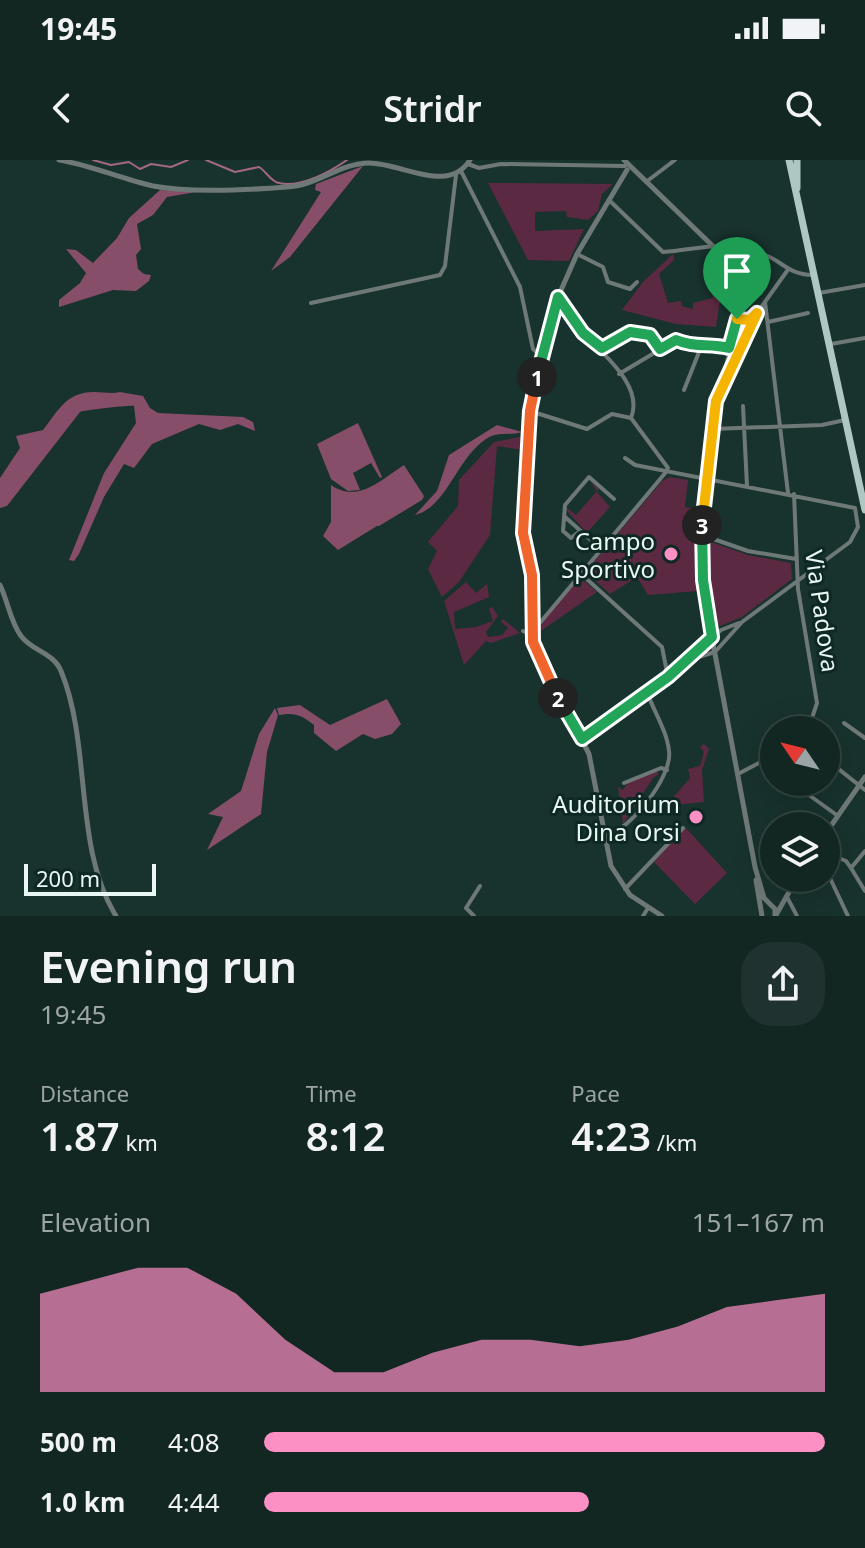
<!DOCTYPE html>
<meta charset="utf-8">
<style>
:root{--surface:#122622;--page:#1f322f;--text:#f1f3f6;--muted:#9ca5a5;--line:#314340;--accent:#fc8fc3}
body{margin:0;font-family:"Noto Sans",sans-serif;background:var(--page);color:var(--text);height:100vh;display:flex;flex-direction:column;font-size:30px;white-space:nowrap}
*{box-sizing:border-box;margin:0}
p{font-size:26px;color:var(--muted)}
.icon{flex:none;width:44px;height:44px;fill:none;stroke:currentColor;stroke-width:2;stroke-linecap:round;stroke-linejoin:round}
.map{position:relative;height:756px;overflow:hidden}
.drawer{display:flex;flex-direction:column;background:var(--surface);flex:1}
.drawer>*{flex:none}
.needle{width:52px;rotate:305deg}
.controls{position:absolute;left:760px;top:556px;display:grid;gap:16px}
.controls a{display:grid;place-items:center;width:80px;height:80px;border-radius:50%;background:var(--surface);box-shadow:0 8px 32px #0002,0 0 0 2px var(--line);font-size:40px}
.scale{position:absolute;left:24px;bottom:20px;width:132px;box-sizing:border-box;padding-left:8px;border:4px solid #e9f7f4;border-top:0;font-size:22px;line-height:28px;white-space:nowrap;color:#e9f7f4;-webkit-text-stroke:6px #0e2824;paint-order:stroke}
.pin{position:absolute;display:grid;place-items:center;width:68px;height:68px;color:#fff;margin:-82px -34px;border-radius:50% 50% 50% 0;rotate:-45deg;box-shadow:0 0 8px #0007}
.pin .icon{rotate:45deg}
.km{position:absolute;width:40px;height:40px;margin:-20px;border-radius:50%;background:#222;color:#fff;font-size:22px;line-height:40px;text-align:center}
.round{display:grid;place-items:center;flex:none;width:84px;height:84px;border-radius:32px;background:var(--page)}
.overview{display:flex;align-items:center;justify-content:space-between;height:136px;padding:0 40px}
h1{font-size:44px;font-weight:600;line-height:60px}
.metrics{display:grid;grid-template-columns:repeat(3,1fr);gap:12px;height:136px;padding:8px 40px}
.metrics div{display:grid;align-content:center}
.metrics b{font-size:40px;font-weight:600}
.metrics small{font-size:22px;font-weight:400}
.metrics p{font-size:22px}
.chart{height:224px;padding:16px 40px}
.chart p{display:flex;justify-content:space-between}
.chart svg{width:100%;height:144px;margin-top:8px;fill:var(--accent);opacity:.7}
ul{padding:0 40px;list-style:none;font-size:26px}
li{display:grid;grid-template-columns:128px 96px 1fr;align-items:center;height:60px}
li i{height:20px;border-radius:10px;background:var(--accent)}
.status{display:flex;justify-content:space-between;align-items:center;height:56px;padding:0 40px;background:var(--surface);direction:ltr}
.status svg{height:22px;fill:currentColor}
header{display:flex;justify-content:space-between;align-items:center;height:104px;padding:0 40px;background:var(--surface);font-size:36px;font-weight:600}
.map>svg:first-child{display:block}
</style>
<div class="status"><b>19:45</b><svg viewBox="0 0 49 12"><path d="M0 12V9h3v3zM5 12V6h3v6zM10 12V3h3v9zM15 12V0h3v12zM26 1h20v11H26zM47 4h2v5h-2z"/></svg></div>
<header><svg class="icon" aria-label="back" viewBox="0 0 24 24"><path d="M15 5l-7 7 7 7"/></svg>Stridr<svg class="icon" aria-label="search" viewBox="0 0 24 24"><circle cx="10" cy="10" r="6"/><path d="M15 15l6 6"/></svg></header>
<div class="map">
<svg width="865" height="756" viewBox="0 0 865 756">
<rect width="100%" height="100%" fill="#18322e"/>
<path fill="#5c2942" d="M488,23H500L613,24L602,34L598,51L588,60L567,57L566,51L535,52V71L584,69L569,101L528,100Z
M673,94L674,100L659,114L668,143L681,141L682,146L693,149V143L713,138L710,123L715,121L720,140L716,167L676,164L622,150L643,122Z
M525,276L524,290L497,286L490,375L459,422L442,437L428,409L437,391L428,382L458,346L459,320L494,282Z
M670,317L688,320L685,347L691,348V356H696L698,431L648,435L637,417L610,434L589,415L588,409L662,321Z
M590,321L599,329L597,332L610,347L587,373L567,351V348L576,355L597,331Z
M711,382L748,395L791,403L792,419L742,457L720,466C707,456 707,405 706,387Z
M584,421L597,432L538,473C543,458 568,424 584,421Z
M466,422L476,433L487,424L489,437L454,452L455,469L476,467L493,461L489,448L492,447L498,456L486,472L488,477L502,475L508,468L501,462L503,459L520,473L491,483L486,481L464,505L444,441Z
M704,584L709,589L702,610L704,642L675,645L670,641L690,618L688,609L700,606L704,592L700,587Z
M656,611L659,614L653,618L623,664L618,627L623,630L628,622Z
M685,667L727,713L695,744L654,702Z"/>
<path fill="#864e68" d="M363,6L290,97L271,111L321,32L315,30L316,24Z
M160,30L196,32L167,37L153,55L137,64L141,89L136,95L138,109L144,114L151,115L149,121L136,131L113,130L59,147V140L80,123L86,113L66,89L76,90L93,103L117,78L129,58Z
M120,232L143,236L150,248L158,253L243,257L253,262L255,271L238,264L220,270L199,264L152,284L134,308L124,304L104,337L79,394L74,401L69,400L104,313L136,263L134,246C130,245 85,250 80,252L7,346L0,348V318L20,288L16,276L43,270C58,251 66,232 94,232C103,232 112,234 120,232Z
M358,263L382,317L380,318L371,303L353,313L360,330L348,331L331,319L317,284Z
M497,265L522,272C510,276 497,271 486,279C456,299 447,347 415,355L437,331L449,295Z
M404,305L424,336L422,340L379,366L359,365L377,366L338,390L323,376L331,362V325C358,344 382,319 404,305Z
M387,539L401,564L392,574L375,579L363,574L336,591L314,573V565C302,555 294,552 279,555L277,548L300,545L330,565Z
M275,548L278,555L267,592L261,654L207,690L223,657L208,654L241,631L259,574Z"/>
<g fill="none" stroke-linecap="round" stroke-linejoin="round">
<path stroke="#a26883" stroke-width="2" d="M93,0L111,5L129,2L140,9L151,4L171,7L188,0
M206,0L235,12L259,7C266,11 271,22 279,23C300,28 330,12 347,0"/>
<path stroke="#6e7977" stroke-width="4" d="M468,4L479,8L501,4L625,6
M461,11L520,127L533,189L542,197
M646,22L675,0
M609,40L663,92C701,89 725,79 763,94C784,102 787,114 813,115
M577,94L603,107L608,122L630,129L637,122
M819,133L865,125
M558,137C568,148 574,163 584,174C604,195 644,226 631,258
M765,142L788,333
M311,143L440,115L445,106L456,15
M737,159L753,158
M768,162L808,153
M831,184L865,178
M602,188C619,177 629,168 650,175L660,189
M619,214L676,180C695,188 709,183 729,188
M724,225L757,153L787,111
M684,230L701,187
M743,246L747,326
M530,251L587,269L612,254L631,258L668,308L666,312
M712,269L822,265L845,260
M625,298L635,305L855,348L858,367L850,382L742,462L715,492L689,500
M794,334L798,429L817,543L808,570
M565,357L601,389
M580,371L571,378L563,371L565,345L589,317L614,339
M702,375L748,391L796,399
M580,413L662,487L668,517
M534,470L666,312
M523,471L533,476
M844,563L865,578
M582,579L668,517L721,470L739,463
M826,599L865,630
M764,601L774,610
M738,614L774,595
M791,622L838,656
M624,623L661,608L667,610
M604,677C628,672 673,617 669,591C667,571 654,552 647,532
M826,693L846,701L851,708L865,691
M837,698L829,716L848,756
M851,708L865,731
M625,729L683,668
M787,737L797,756
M474,756L466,748L480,726
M643,756L648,748"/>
<path stroke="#6e7977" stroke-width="5" d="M59,0C91,5 121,19 153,26C191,33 248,30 287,27C317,26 340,3 369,3C402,3 448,35 470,0
M624,0L720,93L731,112L737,134V164L715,251L701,386L709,462L755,707L764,738L775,749V756
M627,10L577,94L558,137L531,241L522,366L532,415L535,490L589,594L611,706L630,735L662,756
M0,425C8,441 10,461 21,476C32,491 54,493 61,511C92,586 73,687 116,756
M826,673L865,617
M756,720L762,756
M776,755L797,718"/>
<path stroke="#aec7c2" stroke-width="7" d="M789,0L865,350
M797,0V28"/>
</g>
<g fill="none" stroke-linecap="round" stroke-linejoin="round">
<defs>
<path id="split-1" d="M537,217L558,137L583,173L602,188L630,172L650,175L660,189L676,180C695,188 709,183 729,188L737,159"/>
<path id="split-2" d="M537,217L530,251L523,373L532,415L533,482L558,538"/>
<path id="split-3" d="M558,538L582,579L668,517L712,477L703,420L702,365"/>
<path id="split-4" d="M702,365L716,241L757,153L750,160L737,159"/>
</defs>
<use href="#split-1" stroke="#fff" stroke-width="16"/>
<use href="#split-2" stroke="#fff" stroke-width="16"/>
<use href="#split-3" stroke="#fff" stroke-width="16"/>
<use href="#split-4" stroke="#fff" stroke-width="16"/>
<use href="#split-1" stroke="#22a559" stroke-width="10"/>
<use href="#split-2" stroke="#f0652b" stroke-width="10"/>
<use href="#split-3" stroke="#22a559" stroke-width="10"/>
<use href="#split-4" stroke="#f5b400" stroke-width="10"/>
</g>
<g fill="#fc8fc3" stroke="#0e2824" stroke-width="3">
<circle cx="671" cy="394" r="8"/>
<circle cx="696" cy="657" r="8"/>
</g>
<g text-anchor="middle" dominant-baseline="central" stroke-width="6" stroke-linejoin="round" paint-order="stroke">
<g font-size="24" fill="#e9f7f4" stroke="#0e2824" text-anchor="end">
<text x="655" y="380">Campo<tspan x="655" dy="28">Sportivo</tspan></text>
<text x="680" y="643">Auditorium<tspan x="680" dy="28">Dina Orsi</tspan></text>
</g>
<g font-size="24" fill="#e9f7f4" stroke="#0e2824">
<text transform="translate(823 451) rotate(82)">Via Padova</text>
</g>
</g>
</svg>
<div class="controls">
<a><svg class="needle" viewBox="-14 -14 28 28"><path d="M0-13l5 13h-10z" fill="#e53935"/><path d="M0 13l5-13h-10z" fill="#9ca5a5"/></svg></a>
<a><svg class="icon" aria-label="layers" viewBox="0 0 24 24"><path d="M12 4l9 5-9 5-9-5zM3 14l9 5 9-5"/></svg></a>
</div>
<div class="scale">200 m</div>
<div class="pin" style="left:737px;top:159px;background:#1e9e55"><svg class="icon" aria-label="arrive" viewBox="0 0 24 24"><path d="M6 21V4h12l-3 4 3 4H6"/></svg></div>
<b class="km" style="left:537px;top:217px">1</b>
<b class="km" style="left:558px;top:538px">2</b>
<b class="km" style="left:702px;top:365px">3</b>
</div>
<section class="drawer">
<div class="overview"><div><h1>Evening run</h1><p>19:45</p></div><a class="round"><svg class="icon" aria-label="share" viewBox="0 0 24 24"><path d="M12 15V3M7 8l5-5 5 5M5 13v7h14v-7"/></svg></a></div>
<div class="metrics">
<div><p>Distance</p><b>1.87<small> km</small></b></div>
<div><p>Time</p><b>8:12</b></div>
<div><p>Pace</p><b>4:23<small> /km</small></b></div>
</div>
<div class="chart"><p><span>Elevation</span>151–167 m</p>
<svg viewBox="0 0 160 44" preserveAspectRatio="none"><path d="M0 44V14L10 10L20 6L30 6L40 14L50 28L60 38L70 38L80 32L90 28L100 28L110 30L120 28L130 24L140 18L150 16L160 14V44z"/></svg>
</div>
<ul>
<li><b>500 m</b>4:08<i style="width:100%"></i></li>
<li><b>1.0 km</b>4:44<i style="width:58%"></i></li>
</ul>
</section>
